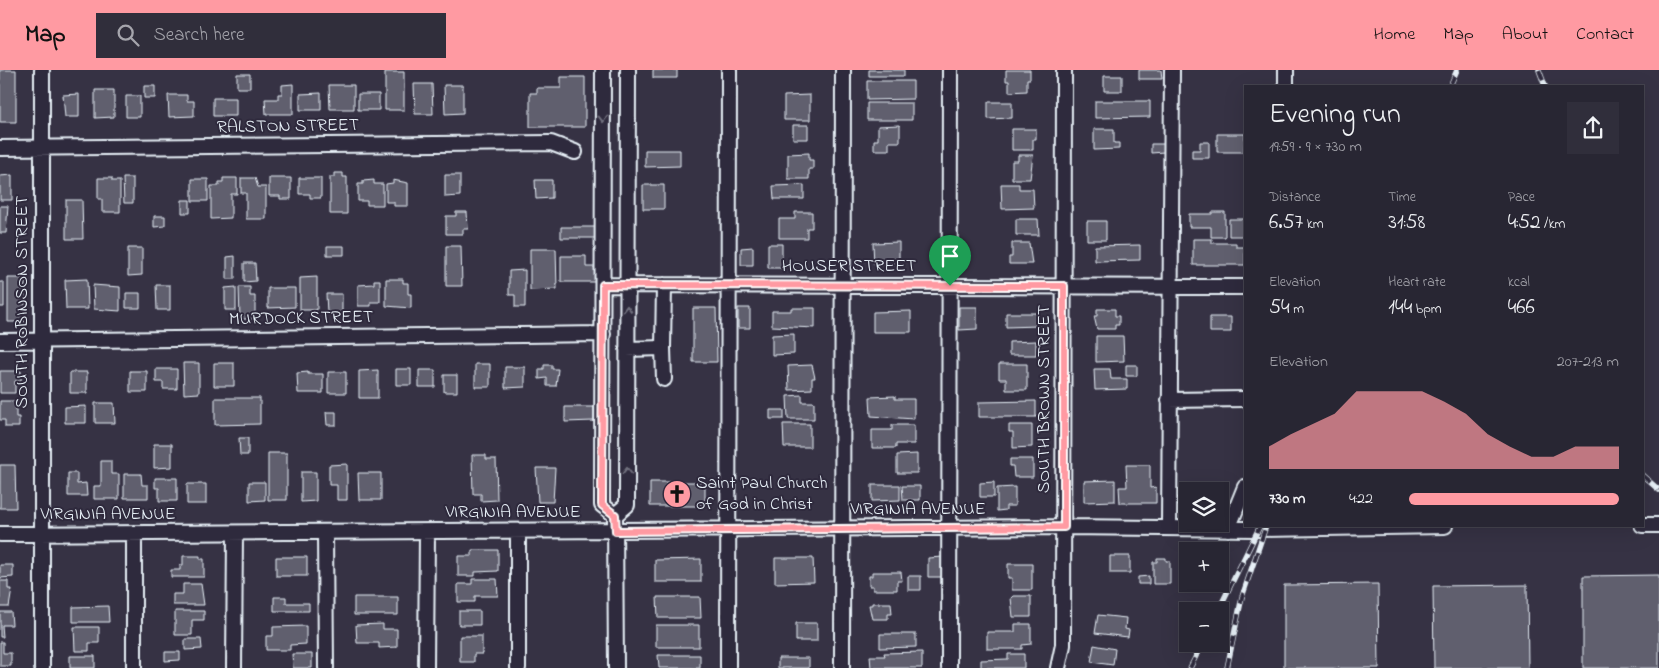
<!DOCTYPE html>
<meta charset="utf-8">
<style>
:root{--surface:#282633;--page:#302e3b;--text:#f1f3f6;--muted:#a5a5ac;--line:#44434e;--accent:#ff9aa2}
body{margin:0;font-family:"Indie Flower",sans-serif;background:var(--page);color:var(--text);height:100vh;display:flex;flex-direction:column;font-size:19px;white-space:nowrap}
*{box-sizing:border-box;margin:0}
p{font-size:16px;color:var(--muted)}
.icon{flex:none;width:28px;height:28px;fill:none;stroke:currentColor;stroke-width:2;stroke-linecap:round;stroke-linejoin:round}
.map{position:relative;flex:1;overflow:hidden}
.sheet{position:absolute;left:1244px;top:15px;width:400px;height:442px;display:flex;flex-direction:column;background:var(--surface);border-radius:0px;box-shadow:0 5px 20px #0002,0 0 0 1px var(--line)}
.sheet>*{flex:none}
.fabs{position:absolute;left:1179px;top:412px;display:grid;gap:10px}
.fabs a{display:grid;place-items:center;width:50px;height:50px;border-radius:0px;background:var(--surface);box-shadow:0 5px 20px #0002,0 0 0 1px var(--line);font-size:25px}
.pin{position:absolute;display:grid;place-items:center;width:42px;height:42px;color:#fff;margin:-51px -21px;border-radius:50% 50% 50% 0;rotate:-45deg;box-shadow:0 0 5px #0007}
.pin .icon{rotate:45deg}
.round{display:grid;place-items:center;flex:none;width:52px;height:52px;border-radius:0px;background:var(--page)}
.overview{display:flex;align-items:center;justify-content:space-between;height:85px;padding:0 25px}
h1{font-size:28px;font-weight:600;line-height:38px}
.metrics{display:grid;grid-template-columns:repeat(3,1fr);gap:8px;height:85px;padding:5px 25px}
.metrics div{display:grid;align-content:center}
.metrics b{font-size:21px;font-weight:600}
.metrics small{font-size:14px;font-weight:400}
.metrics p{font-size:14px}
.chart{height:140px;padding:10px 25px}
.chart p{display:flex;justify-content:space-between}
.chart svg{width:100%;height:90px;margin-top:5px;fill:var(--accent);opacity:.7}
ul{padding:0 25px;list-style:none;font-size:16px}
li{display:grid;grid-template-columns:80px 60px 1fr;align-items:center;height:38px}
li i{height:12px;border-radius:6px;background:var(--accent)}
header{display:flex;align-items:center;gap:30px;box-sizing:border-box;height:70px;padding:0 25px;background:var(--accent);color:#111}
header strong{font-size:24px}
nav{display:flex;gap:28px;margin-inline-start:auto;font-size:18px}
.search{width:350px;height:45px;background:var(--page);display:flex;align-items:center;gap:12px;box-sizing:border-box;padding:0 18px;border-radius:0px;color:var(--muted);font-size:19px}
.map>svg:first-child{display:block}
</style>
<header>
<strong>Map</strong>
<div class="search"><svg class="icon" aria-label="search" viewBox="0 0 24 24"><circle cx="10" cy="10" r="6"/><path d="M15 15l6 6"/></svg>Search here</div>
<nav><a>Home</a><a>Map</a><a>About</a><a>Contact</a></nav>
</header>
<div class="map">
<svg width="1659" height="598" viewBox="0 0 1659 598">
<rect width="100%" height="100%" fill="#363244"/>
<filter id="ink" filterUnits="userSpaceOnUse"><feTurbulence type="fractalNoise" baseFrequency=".02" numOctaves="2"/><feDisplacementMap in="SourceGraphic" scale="10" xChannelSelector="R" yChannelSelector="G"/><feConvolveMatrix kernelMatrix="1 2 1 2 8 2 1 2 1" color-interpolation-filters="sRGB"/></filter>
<g filter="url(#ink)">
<path fill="#605e6e" stroke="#e8f1f8" d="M0,0H16V52H0Z
M653,0H677V8H653Z
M869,0H904V6H869Z
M1006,0H1030V9H1027V21L1009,22V11H1006Z
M1139,0H1161L1162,9H1139Z
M385,2H404V40H385Z
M237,4H250V18H237Z
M1104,6H1122V21H1104Z
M561,7H585V57H530V23H537V18H561Z
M867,11H913V29L867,30Z
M293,14V44H266L265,29H278V24H282V15Z
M414,14H432L433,44H415Z
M329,15H354V39H330Z
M444,15H463V43L445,44Z
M144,16H155V28H144Z
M95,20H114V47L95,48Z
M321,23V40H300V24Z
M79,24V47H65L63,25Z
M358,24H379V40H358Z
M168,25H187V31H194V46L169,47Z
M810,25V50H784V26Z
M126,26H140V47H126Z
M213,28H236V46H213Z
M1095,31H1150V47L1095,48Z
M988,32H1012V48L988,49Z
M867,33H912V50H867Z
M793,55H808V69H793Z
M900,55V72H889V80H874V70H878V56Z
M1012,59H1036V69H1033V80H1012Z
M1094,59H1114V73H1119V79L1094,80Z
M1217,64H1245L1244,82H1217Z
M1200,72H1209V88H1192V80H1200Z
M1151,74H1164V82L1151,83Z
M645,80H680V96L645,97Z
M809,83V90H813V99H809V109H788V84Z
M1018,85H1033L1030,109H1012V91H1018Z
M334,103H343V107H347V144H330V107H334Z
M12,105V130H0V106Z
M445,105H460V126L445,127Z
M98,108H112V111H120V142H102V129H98Z
M123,108H133V133H124Z
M223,108H237V124H231V148L211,149V116H219V112H223Z
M241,108H255L258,117H266V149H246V123H241Z
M269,108H291V129H280V126H269Z
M299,108H321V128H310V124H299Z
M192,109H208V131H192Z
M374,110V114H383V135H367V131H358V114H363V111Z
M393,110L408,113V136H394V132H386V114L393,113Z
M535,110H552V128L536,129Z
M1001,114H1019V119H1033L1034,138L1002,139Z
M643,115H664V139H643Z
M804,115V129H774L773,116Z
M66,130H82L83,169H66Z
M182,130H190V143H182Z
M0,136H8L6,163H0Z
M456,142H467L468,159H463V164H446V146H456Z
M795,142H812V158H807V168H779V149H795Z
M1212,142H1225V167H1211V157H1189V144H1212Z
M154,146H165V156L154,157Z
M1016,149H1038L1039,165H1016Z
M1229,149H1245V166H1229Z
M1087,151H1106V170H1087Z
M561,157H595V168H561Z
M1193,169H1212V173H1236V177H1245V195H1193Z
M899,172V194H874L873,173Z
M1012,173H1029L1032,194H1009V187H1012Z
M768,174H782V198H768Z
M1140,175V190L1095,191V176Z
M327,176H344V185H327Z
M446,176H461L462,216H446Z
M753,177V195H741V178Z
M128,178H142V205L128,206Z
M530,179H556L557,219L530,220Z
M235,186V209H227V187Z
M561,186H586V197H597V212H561Z
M244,193H255L256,211L244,212Z
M525,200V237H515V225H509V201Z
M317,207V240H300V208Z
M8,208H25V252H8Z
M87,209L88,239H66L65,210Z
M386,209H403V213H408V224H411V238L386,236Z
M374,210H380V232H371V236H358V215L374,214Z
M0,212H4V237H0Z
M93,215L120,217V241L94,239Z
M156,215H170V240H157Z
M236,217V240H225V218Z
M239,217H250V226H255V249H240Z
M268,218H295V237L268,238Z
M126,223H140V238H126Z
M326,224H342V243H327Z
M959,237H977V259L959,260Z
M693,238H716L717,292H693Z
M738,238H750V258H738Z
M791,238H815V258L772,256V241H791Z
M1097,239H1115V246H1119V255H1115V259H1097L1094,246H1097Z
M911,241V262H873V242Z
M1006,243H1038V256L1006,257Z
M1210,247H1231V262H1210Z
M794,264V284L772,285V265Z
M1096,266H1123L1124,291L1096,292Z
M1036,271V285H1009V272Z
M183,293H199V323L184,324Z
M214,293H234V316H214Z
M475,294H490V317H475Z
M999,294H1027V320H1006V309H999Z
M544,295H552V299H558L556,316H547V308L539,309V299H544Z
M812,295L815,308H812V319L789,320L788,296Z
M1126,295H1137V306H1126Z
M505,297H525V317L505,318Z
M156,299H177V319H163V312H156Z
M396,299H411V315H396Z
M1094,299H1110L1111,309H1127V319L1095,320Z
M378,300V328H359V301Z
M419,300H435V317H419Z
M0,301H21V311H15V323H0Z
M130,301H147V322H130Z
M70,302H87V323H70Z
M308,302V304H323V323H298L297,303Z
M328,302H346V323H328Z
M444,305H457V322H444Z
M802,325V332H814V349H788L787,326Z
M895,326V329H914V349L871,346L870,327Z
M215,328H260V354L215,355Z
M0,331H16V347H19V357H5V350H0Z
M1036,331V347H979V332Z
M95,333H114L115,353H95Z
M86,336V353H65V337Z
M565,337H594V351L565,352Z
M770,340H784V349H770Z
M326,342H336V355H327Z
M783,354H810V377H784Z
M892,355H914V374H896V378H872V360H892Z
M1009,355H1032V377L1013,378V362H1009Z
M239,368H248V385H240Z
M154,374H172V397L154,398Z
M268,383H287V430H268Z
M917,384V403H897V385Z
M472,385H486V389H496L497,430L481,431V424H473Z
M1010,389H1033V407H1014L1013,396H1010Z
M101,391H111V404H119V429H94V416H101Z
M347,394V430H337V415H329V395Z
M0,395H15L16,438H0Z
M1126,395H1150V418L1156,417V433H1120L1119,417H1127Z
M536,398H555L553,432H538Z
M301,402H316V431L301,432Z
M68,403H77V414L86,413L87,426H68Z
M358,403H381V430H359Z
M124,404H141L142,415H148V428H124Z
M155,408H177V431H159V418H155Z
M1115,410V431L1084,432V411Z
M249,412H265V430L249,431Z
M650,412H705V436H650Z
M994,412V427H980V413Z
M187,414H206V434H187Z
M1216,414V421H1188V435H1183V415Z
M872,415H900V430L872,431Z
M902,416H920V430H903Z
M1015,417V436H1006V440L997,441V418Z
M472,480H498V501L475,502V506H458V486H472Z
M183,486H200V489H204V507H171V500H180V495H183Z
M1110,486H1130V503H1110Z
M276,487H307V506H276Z
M943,487V507H928V488Z
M775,488H813L814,512L775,513Z
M1157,488H1166V491H1170V514H1153V492H1157Z
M701,489V512H655V490Z
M1008,494H1032V520H1012V508H1008Z
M0,495H13V507L0,508Z
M872,502H901L902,511H897V520H873V516H869V506H872Z
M1659,505V598H1583V506Z
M908,506H921V520H908Z
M1149,506V514H1138V507Z
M472,509H497L498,526H475V532H458V514H472Z
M0,511H8V519H12L9,537H0Z
M183,514H201L204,535H173V524H183Z
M1378,514L1379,598H1284V515Z
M1527,515L1528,598H1434L1433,516Z
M1013,526H1031V547H1013L1011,528Z
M274,527H286V533H309V541H274Z
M354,527H398V545H354Z
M657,527H700L701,548H658Z
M872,533H891L892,544H888V549H872L869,535H872Z
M108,536L109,552H73V537Z
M175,541H204V550H192V565H175Z
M459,541H480V555H459Z
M0,542H11L12,555H2L3,567H0Z
M1098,545L1126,548L1125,559L1129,560L1128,567L1095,563Z
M796,553H817V571H796Z
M383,554V559H397V577L379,578V573H357L356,555Z
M1015,554H1031V574L1022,575V579H987V562H1015Z
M656,555H699V577H656Z
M306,556V574L290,575V580H266V566H273V557Z
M74,557H99V573H89V581H75Z
M880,564H916V577L880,578Z
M460,566H482V584H474V592H460Z
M185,569H201L202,579L185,580Z
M0,572H3V583H11V596H0Z
M1094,575L1115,579L1113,595L1091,592Z
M165,582H180V590L165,591Z
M922,582V598H871L870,586H885L884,583Z
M292,584H312V598H293Z
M1008,584H1024V598H981V590L1008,589Z
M658,585H700V598H659Z
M70,586H95V598H70Z
M778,588H809V598H778Z"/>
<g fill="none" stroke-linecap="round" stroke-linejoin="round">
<defs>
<path id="minor" d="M603,0L602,435L615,445
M1286,16V0
M0,78L551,73L575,82
M603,215L1245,217
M0,271L603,264
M663,278L664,309
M627,279L663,278L664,215
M1169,330L1245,329
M1642,455H1659
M1169,458L1172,0
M1228,459L1245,417
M518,461V598
M325,462L326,598
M0,464L1064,457L1258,459L1445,456
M42,598V0
M134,598V463
M234,598L235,463
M426,598L427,462
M616,598L615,445L627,435L628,0
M728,598L729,0
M842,598L843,0
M949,598L950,0
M1058,598L1063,575L1064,0"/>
</defs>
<use href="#minor" stroke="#e8f1f8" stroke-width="18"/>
<use href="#minor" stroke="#2f2a3d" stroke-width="14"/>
<defs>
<path id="rail" d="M1539,0L1545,16
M1450,16L1457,0
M1642,405L1659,420
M1218,541L1260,456
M1190,598L1202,574
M1227,598L1242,527L1266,456"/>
</defs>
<use href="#rail" stroke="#e8f1f8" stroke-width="5.5"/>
<use href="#rail" stroke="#2f2a3d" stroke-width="4" stroke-dasharray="11" stroke-linecap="butt"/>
</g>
<defs><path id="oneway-chevron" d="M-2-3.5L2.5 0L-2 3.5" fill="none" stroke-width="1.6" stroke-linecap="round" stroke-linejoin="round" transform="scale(1.25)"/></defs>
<g stroke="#70707e">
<use href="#oneway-chevron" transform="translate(603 49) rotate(90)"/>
<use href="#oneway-chevron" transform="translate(627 239) rotate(-90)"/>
<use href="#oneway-chevron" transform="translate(627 401) rotate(-90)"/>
</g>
</g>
<g fill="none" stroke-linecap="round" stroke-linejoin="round" filter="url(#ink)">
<defs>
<path id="route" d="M603,215L1064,216V457L616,461L615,445L602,435Z"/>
</defs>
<use href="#route" stroke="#fff" stroke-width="10"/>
<use href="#route" stroke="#ff9aa2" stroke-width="6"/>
</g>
<defs>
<symbol id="church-disc" viewBox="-11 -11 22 22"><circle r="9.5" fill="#ff9aa2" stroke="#2f2a3d"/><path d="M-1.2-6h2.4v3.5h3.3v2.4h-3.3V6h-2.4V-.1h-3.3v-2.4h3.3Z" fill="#111"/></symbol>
</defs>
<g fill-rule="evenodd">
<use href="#church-disc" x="661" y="408" width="32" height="32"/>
</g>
<g text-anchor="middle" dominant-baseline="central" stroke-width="4" stroke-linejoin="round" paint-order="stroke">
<g font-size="18" fill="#e8f1f8" stroke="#2f2a3d">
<text transform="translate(288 57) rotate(-1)">RALSTON STREET</text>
<text x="849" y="197">HOUSER STREET</text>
<text transform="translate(23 232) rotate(-90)">SOUTH ROBINSON STREET</text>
<text transform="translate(301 249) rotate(-1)">MURDOCK STREET</text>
<text transform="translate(1045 329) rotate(-90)">SOUTH BROWN STREET</text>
<text x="918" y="440">VIRGINIA AVENUE</text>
<text x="513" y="443">VIRGINIA AVENUE</text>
<text x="108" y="445">VIRGINIA AVENUE</text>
</g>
<g font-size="18" fill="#e8f1f8" stroke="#2f2a3d" text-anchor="start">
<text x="696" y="414">Saint Paul Church<tspan x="696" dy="21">of God in Christ</tspan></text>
</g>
</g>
</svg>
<div class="fabs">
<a><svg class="icon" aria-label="layers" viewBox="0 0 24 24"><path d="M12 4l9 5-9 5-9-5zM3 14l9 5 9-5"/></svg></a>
<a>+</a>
<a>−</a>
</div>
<div class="pin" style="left:950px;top:216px;background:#1e9e55"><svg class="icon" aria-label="arrive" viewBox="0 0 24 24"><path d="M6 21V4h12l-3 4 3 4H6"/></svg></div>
<section class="sheet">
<div class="overview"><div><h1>Evening run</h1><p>19:59 · 9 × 730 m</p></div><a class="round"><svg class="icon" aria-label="share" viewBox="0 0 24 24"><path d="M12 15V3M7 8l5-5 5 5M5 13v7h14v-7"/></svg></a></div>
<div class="metrics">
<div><p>Distance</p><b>6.57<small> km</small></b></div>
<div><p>Time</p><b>31:58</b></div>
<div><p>Pace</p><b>4:52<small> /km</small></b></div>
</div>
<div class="metrics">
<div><p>Elevation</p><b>54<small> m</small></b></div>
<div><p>Heart rate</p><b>144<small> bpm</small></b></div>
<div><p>kcal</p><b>466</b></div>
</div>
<div class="chart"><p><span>Elevation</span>207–213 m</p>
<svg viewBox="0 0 160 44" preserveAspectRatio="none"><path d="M0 44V33L10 27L20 22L30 17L40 6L50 6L60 6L70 6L80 11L90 17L100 27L110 33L120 38L130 38L140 33L150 33L160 33V44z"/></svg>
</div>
<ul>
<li><b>730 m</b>4:22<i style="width:100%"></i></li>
</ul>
</section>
</div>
